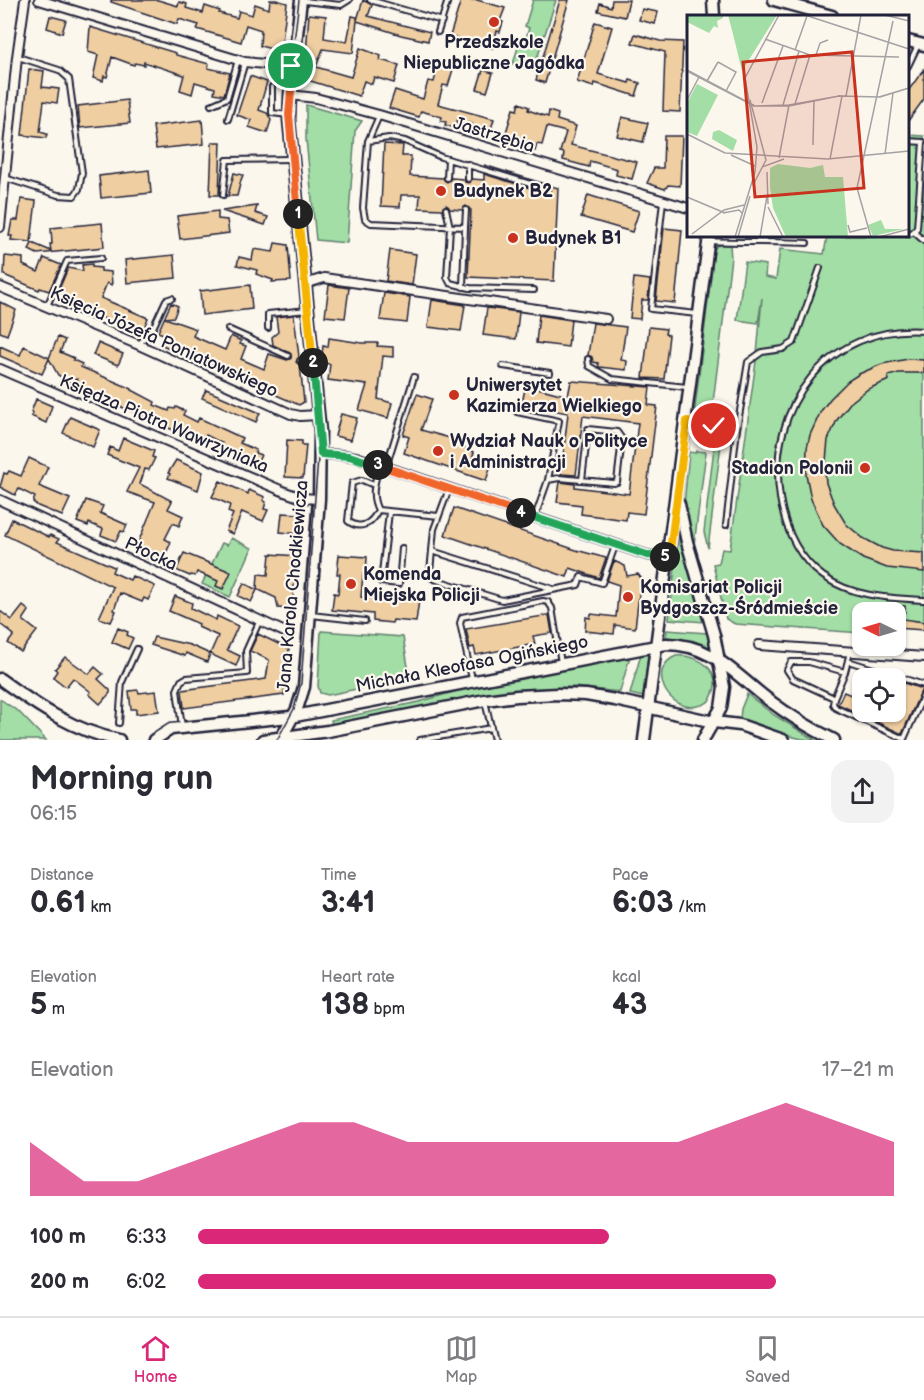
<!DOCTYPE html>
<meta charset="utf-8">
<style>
:root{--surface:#fff;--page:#f2f2f3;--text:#2b2b33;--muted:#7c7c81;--line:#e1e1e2;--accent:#db2777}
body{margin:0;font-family:"Balsamiq Sans",sans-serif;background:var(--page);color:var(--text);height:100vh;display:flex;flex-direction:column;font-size:22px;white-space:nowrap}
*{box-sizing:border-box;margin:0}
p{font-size:20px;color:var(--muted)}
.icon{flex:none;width:33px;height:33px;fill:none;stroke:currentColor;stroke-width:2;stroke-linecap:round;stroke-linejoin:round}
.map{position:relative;height:740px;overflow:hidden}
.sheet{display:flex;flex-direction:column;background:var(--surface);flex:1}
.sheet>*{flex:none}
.needle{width:39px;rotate:275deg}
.fabs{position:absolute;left:852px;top:602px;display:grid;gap:12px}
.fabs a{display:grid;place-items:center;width:54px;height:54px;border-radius:12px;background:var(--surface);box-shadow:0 2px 4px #0004;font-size:30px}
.pin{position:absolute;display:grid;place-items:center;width:51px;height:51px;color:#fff;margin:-26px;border:3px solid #fff;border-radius:50%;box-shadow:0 2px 6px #0007}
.km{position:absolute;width:30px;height:30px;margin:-15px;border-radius:50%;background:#222;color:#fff;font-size:16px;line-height:30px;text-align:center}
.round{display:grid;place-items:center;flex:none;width:63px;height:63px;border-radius:18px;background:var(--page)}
.summary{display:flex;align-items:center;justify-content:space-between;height:102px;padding:0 30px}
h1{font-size:33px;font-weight:700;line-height:45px}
.figures{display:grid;grid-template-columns:repeat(3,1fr);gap:9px;height:102px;padding:6px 30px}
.figures div{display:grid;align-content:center}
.figures b{font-size:30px;font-weight:700}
.figures small{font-size:16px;font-weight:400}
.figures p{font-size:16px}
.chart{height:168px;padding:12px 30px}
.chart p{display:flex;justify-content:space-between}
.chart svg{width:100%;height:108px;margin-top:6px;fill:var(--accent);opacity:.7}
ul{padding:0 30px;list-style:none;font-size:20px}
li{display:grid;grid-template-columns:96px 72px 1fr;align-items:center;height:45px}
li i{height:15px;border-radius:8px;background:var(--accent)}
.menu{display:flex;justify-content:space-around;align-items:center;height:84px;border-top:2px solid var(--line);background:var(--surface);font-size:16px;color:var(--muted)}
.menu a{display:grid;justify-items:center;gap:3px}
.menu .on{color:var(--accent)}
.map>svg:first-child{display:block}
</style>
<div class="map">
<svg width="924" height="740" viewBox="0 0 924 740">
<rect width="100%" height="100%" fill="#fbf7ec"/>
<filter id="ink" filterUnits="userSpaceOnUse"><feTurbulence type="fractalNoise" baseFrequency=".0167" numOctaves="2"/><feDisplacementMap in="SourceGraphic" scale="12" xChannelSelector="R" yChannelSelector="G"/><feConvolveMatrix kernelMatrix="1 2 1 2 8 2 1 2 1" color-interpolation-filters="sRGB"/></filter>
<g filter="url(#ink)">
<path fill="#a2dea5" stroke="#628070" stroke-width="1.5" d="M533,0H556L533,71L513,64L521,37L526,38L529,28L525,26Z
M306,105L362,121L355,131L347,243L316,240L306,139Z
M908,135L924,136V629L896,628V612H862V633L735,624L726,619L713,564L719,563L722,549L730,550L757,354L762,298L758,323L737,320L745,262L766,265L765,277L776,279L780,249L824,254L827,236H908Z
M720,245H730L731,258L711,418L694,416L714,251L716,246Z
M716,431L726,432L729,435V437L722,436L708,548L704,532Z
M696,451L706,452L694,545L684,506L689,452L695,453Z
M679,533L704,622L669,619Z
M231,538L252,548L230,597L202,584L222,543L227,545Z
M667,630L707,633L712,648L681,639L666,637Z
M321,631L403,637L410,678L328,695L320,693L318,686Z
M648,652L644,697L630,694L641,654Z
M630,656L620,692L574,687L516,690L332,725L331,720L419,702L467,688Z
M676,656C698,654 724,671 712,696C710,702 704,705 698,706C669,713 645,669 676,656Z
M747,694L774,715L815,740C788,740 765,724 740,719L741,709Z
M0,699L19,712L46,740H0Z"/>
<path fill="#efcea1" stroke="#22223b" stroke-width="1.5" d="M111,0H158L178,6L179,2L187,4L186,8L203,13L205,6L220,11L219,13L237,18L239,11L252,15L255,4L269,9L270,0H276L287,3L281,49L279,51L260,46L261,30L246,25L241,42L197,29L199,25L179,19L177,24L111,2Z
M363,0L372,5L368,16L430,32L428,41L401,35L357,21L353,53L323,49L316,67L351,77L360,48L381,56L380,60L399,65L394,83L374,77L372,84L364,81L359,96L304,79L309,14L326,16L324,38L347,42L352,16L357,17V20Z
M461,0H477L505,8L500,21L503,22L500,32L497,31L492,48L450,36Z
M560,0H569L545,83L536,80Z
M612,0H629L625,17L598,11L600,3L611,7Z
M642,9L658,12L655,24L639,20Z
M50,16L66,20L62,33L47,28Z
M595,22L612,27L598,74L629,83L630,80L640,83L636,96L595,83L594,87L577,82Z
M90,27L176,53V55L209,64L208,68L230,73L224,95L214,93L215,88L195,82L192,94L180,90L184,75L144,62V65L135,63L134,65L112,57L107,77L104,76L103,81L93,78L98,55L88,52Z
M635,34L660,41L683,42L680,112L663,111L665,52L632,43Z
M439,62L454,66L448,86L443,85L438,104L494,119L491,129L485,127L483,135L470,132L472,124L458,119L455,128L445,125L446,122L441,121L442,117L421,111L419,117L389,108L395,90L423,99L428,81L434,82Z
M29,69L44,71L42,87L59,89L57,103L44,101L40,132L47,134L46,138L22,135Z
M924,69V99L908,121V91Z
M483,70L493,73L487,92L477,89Z
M250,76L267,82L259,110L267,113L271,120L267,133L249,127L251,120L237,115Z
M127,100L130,123L80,128L78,106Z
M519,103L529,107L528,110L548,117L549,111L558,114L557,120L576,126L571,145L637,162L632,179L616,175L617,169L590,161L589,167L563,160L564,153L560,152L566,132L547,127L542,145L537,144L535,151L509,144L510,141L504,139L513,109L517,110Z
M622,117L648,123L643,142L617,136Z
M202,120L204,144L156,149L153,126Z
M664,136H682L680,186L668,185L665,189L647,183L654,168H663Z
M212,142H221L219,195H210Z
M384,144L403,145L402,156H411L410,176L443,178L447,182L451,178L464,179L465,182L469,183L472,179L484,180V174L546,193L551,191L548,185L484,165L558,188L554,281L468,277L471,210L466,206L462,210L450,209L446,205L442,209L419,208L420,195H401L400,207L381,206Z
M149,170L151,193L101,198L99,176Z
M234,173L243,175L241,180L237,196H228Z
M588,195L639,211L632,232L581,217Z
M21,199L36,201L31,242L11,240L12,236H9L12,220H18Z
M257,206L255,213L268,217L265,225L222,211Z
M218,211V219L227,220L229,233L180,239L177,216Z
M102,223L104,247L37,254L29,250L32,243L51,251L50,244H52L51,228Z
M664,228L682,230L675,303L656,301Z
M275,243L288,245L291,281L272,282L273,280L256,274L257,270L237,265L239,257L252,260L254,249L273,252Z
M390,250L416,254L412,285L386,281Z
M174,255L176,278L127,283L125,260Z
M5,256L23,258V265L38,272L44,258L61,265L49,291L40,288L39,290L4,275Z
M92,264V267L101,268V271L111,272L112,285L107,283L101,298L148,318L141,335L58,298L59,295L57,294L68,268L83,271L82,265Z
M634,278L650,280L648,300H642L640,319L630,318Z
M250,285L252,309L202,315L200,291Z
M329,285L349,288L345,318L325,316Z
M384,293L410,297L407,323L380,320Z
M432,300L465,305L461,331L428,327Z
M0,302L16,310L7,335L0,332Z
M171,303L178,306L174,317L165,318L196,329L193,336L225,350L231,336L241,341L240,344L246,346L241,359L264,369L269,354L287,360L291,358L290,353L273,345L272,337L278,332L276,317L294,315L299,357L296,362L300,365L304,402L299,405L260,388L261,384L162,345L166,335L158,332Z
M487,308L519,312L516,339L483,335Z
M539,315L571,320L568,347L536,343Z
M593,323L626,327L621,360L627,361L626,370L599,367L598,363L593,362L592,357L588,355Z
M649,327L666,329L665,334L669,335L664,379L643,378Z
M58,337L65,340L60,352L74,358L73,360L82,364L81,367L132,389V390L155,402L154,405L169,411L170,408L175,409L176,407L185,411L183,415L197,422L199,418L242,438L240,443L256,450L255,453L261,455L256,466L244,461L245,459L219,450L222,443L206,435L202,444L148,418L83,391L77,379L69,382L58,375L49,359L42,374L0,356V346L20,355L24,346L49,358Z
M329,338L362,343H378L377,346L393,347V357L383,356L378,399L392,403L388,418L359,410L367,385L328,380L330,364L321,363L323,346L328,347Z
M98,343L123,354L118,365L93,355Z
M908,359L924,360V373H899L888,376L889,380L868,389L850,403L837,420L828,440L825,471L826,483L834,504L846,524L863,538L882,548L893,551L924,553V572L887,568L863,559L840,544L823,525L811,499L806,474L807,448L810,435L821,411L830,399L848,381L859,374L882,364Z
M571,381L650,387L648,405L657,406L644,514L627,512L626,520L581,514L582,505L557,502L560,482L575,484V487L629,494L638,423L583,416L576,475L561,474L568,413L541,408L540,412L521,407L526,385L568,396Z
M206,390L260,413L256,422L202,398Z
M417,394L432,399L421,430L457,440L456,444L474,452L472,459L491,465L486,481L404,453L409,437L403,435Z
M36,399L52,406L46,423L31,416L33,413L31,412Z
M341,414L357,418L351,440L335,436Z
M70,417L100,430L93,447L63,433Z
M123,438L154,451L152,457L155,458L149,470L145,469L140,484L172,501L168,509L183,516L179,526L173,523L165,539L171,542L161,564L140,555V553L135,550L155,502L127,492L139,468L107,455L110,447L118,451Z
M287,440L302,441V445H306L303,478L285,477Z
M29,458L48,467L39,486L70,499L62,516L38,506L33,502L35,497L19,489L15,495L0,487L4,473L7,474L9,471L21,476Z
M176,460L203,472L198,490L168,478L170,474L168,473Z
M220,481L248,494L249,490L265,497L263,500L266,502L264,509L268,510L263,521L242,512L233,534L226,531L233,514L228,512L230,505L212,497Z
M86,500L103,506L100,513L127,525L124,532L121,531L116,541L101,535L103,529L89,523L88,526L77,522Z
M454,508L576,550L606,558L599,578L570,568L567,577L445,535Z
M282,513L300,514V534L280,532Z
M12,519L49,537L50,535L59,539L57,542L114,567L112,572L130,580L132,576L155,586L148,600L144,598L142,602L120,593L114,610L116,611L111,622L99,618L113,587L5,535Z
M184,553L231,572L223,589L216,586L218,581L197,572L195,576L191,575L190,576L178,571L177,569Z
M270,554L297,556L292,608L291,609L278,608L276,598L257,589L258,574L268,575Z
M339,555L367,557L366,575L363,574L361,597L403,602L404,599L419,600L416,622L393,620L392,623L373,621V614L332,610L334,593L338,594L340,574H337Z
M614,561L625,566L627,576L638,574L641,578L635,628L615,625L614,634L585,631L586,617L590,618L591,614L616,617L619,585L607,581Z
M244,583L257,590L251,602L238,596Z
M175,596L192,603L191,608L216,620L217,616L238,626L227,650L240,656L236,666L210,654L218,636L198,627L199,624L169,611Z
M878,604L905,606V612H877Z
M23,606L29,611L23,620L37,631L21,652L8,643L14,635L0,624V611L12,620Z
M549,615L552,633L533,636L535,644L476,655L474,647L470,648L466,629Z
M896,618L924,622V630L896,628Z
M118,628L128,632L127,635L133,638L128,649L112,642Z
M258,634L289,649L284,695L184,708L182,690L266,679L269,660L250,651Z
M154,637L190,645L210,654L207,662L186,653L185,656L151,645Z
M65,657L89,674L95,667L103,674L98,679L110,690V693L100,704L89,694L91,692L73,678L66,687L53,677L57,671L55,669Z
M862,670V711H896V686L898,681L922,689L902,734L838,704L844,692L851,695Z
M138,690L139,693L156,691L159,711L136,714V709H131L129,691Z"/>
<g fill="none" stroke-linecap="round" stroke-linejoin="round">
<defs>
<path id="service" d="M370,0L442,21
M304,1L341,5L349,0
M438,32L448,0
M908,66L918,45
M272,87V113L288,115
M211,105L227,98L238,60
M379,116L368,141L389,138L405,141L441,157L547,189
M228,119L245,62
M368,141L363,208L365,219L371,223L465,227L466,210
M908,141L923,142
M5,178L58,195L74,196L79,189L82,173L69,79L59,70L18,57
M447,178L448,159
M468,179V164
M223,195L227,160L290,159
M663,201L651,309L697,314
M446,209L450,227L447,277L450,283L470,288L534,290
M914,232L924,241
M908,234L912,233L917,228L923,142
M709,241C742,243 774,241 807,243
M463,287L465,227
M47,306L67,261L101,258
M268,328V314L307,310
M228,329L288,356
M924,331C828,324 766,407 780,498C785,528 798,558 823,576C852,597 889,598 924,600
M139,344L152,330L166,300L172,298
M588,359L589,366L612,379L687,387
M300,361L311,360
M503,366L550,373
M517,412L559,421L548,480
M688,421L737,429
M379,466C375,482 370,495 378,510L439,516
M386,467L414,377
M374,485L362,480L352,483L348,521C361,531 372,523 378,510
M449,489L434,529L430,572L432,578L437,580L502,600L578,585L581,577L602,583L615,546
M389,512L381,582L399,584L402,548
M535,517L548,480L559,478L614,483L617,482L622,439L617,432L588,429L582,480
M726,525L737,429L748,362L762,352L783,349L794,342L820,268
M432,551L553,589
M311,615L365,621
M848,661L924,685
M845,672L809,662H791L787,670L793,679L834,698L845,672L850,652
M472,679L460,623L462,617L543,601L548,602L552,608L561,663
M834,698L833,704L836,708L904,739L924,694
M485,701L494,740
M119,723L122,682L137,649
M182,727L177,690L181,681L186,678L247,673L246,651L259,622
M420,740L491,728"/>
<path id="minor" d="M39,0L245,62L293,67
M290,95L316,98L379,115L688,208
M0,227L17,57L25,0
M305,284L324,278L606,319
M0,287L139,345L291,414L300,416L318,415
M0,369L285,492L302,498L319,499
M321,454L343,455L356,457L647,555L669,558
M0,500L289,634
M759,645L924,657"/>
<path id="tertiary" d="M713,0L714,16
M774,0L832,16
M908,41L924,45
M679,504L687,542L714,635L724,687L721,708L703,740
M280,740L297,709L304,687L319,499L320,432L289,120L290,95L301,0
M644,740L709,236"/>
<path id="secondary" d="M0,679C37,706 74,731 119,740
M154,740L171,729L290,717L666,644C713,644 735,675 770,701C790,716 812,729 834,740
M263,740L328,731L485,700L517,696L558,694L586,695L615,700L714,722L740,725L783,740"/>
</defs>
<use href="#service" stroke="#22223b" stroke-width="8"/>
<use href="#minor" stroke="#22223b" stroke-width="12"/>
<use href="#tertiary" stroke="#22223b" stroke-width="15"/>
<use href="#secondary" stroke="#22223b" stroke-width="15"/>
<use href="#service" stroke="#fbf7ec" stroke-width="4"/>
<use href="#minor" stroke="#fbf7ec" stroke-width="8"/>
<use href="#tertiary" stroke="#fbf7ec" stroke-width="10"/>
<use href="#secondary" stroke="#fbf7ec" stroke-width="10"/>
<path stroke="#22223b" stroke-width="1.5" d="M277,740L294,709L301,683L318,458L287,122L288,93L299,0"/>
</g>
</g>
<g fill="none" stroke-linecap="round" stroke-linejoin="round" filter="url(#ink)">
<defs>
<path id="split-1" d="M291,66L293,67L289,115L298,214"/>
<path id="split-2" d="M298,214L313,363"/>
<path id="split-3" d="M313,363L321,454L349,456L378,465"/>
<path id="split-4" d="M378,465L521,513"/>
<path id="split-5" d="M521,513L647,555L665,557"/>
<path id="split-6" d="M665,557L669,558L687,421L714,426"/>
</defs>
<use href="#split-1" stroke="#fff" stroke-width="12"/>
<use href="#split-2" stroke="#fff" stroke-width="12"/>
<use href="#split-3" stroke="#fff" stroke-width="12"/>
<use href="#split-4" stroke="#fff" stroke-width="12"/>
<use href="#split-5" stroke="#fff" stroke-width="12"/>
<use href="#split-6" stroke="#fff" stroke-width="12"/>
<use href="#split-1" stroke="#f0652b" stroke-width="8"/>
<use href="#split-2" stroke="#f5b400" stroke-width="8"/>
<use href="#split-3" stroke="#22a559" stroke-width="8"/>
<use href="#split-4" stroke="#f0652b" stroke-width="8"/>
<use href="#split-5" stroke="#22a559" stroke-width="8"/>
<use href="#split-6" stroke="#f5b400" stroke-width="8"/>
</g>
<g fill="#c8321e" stroke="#fbf7ec" stroke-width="2">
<circle cx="494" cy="22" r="6"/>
<circle cx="441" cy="191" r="6"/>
<circle cx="513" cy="238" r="6"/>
<circle cx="454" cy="395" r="6"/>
<circle cx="438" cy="451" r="6"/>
<circle cx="865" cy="468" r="6"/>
<circle cx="351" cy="584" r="6"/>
<circle cx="628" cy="597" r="6"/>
</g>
<g text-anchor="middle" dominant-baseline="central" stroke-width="4.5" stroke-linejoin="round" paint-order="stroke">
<g font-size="18" font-weight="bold" fill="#22223b" stroke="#fbf7ec" text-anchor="start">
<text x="494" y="42" text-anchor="middle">Przedszkole<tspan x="494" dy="21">Niepubliczne Jagódka</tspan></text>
<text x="453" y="191">Budynek B2</text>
<text x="525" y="238">Budynek B1</text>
<text x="466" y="385">Uniwersytet<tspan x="466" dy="21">Kazimierza Wielkiego</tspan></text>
<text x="450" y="441">Wydział Nauk o Polityce<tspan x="450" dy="21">i Administracji</tspan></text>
<text x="853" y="468" text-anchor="end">Stadion Polonii</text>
<text x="363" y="574">Komenda<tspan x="363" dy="21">Miejska Policji</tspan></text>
<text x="640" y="587">Komisariat Policji<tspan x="640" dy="21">Bydgoszcz-Śródmieście</tspan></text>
</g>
<g font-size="18" fill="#22223b" stroke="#fbf7ec">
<text transform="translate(494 135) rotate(17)">Jastrzębia</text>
<text transform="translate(164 342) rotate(24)">Księcia Józefa Poniatowskiego</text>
<text transform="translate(164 424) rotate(23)">Księdza Piotra Wawrzyniaka</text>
<text transform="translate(151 554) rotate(25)">Płocka</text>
<text transform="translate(293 586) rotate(-85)">Jana Karola Chodkiewicza</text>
<text transform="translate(472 664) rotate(-11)">Michała Kleofasa Ogińskiego</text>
</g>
</g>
<g transform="translate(687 15)">
<rect width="222" height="222" fill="#fbf7ec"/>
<path d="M0,0H36V3L30,6L31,13L27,11L22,18L0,7ZM41,0H90L55,56L46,19ZM10,69L31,80L10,121L0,117V88ZM32,115L50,125L46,136L25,124L26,117ZM91,149L123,153L136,150L138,162H156L161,222H99L86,193L83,173V153ZM194,205L198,214H217L186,221L181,210Z" fill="#a2dea5"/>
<path fill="none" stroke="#a4a2a5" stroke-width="1.5" d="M118,0L222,34M198,0L222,6M78,24L123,40L212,42M108,35L120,1M129,40L133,28L141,25M31,47L49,57L39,76M0,55L68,91L102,90L152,81L192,82L222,73M0,56L67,91H102L152,81L193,82L222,73M20,66L31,47M159,81L174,0M0,85L12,62M63,85L79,145L66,170M75,88L96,31M108,89L123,40M96,90L112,36M0,119L38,138M126,130L127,86M38,138L141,144L222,136M198,139L206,78M44,140L68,151M92,143L102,90M143,144L155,81M75,152L97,144M80,157L81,189M0,182L38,198M81,192L96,222M36,198L52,195L55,198M161,210L163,217L180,213M5,219L37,195L57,190M48,222L68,157L70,132L58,63L92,0M51,222L63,181M73,222L80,181M184,222L170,173L206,6M192,222L222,214"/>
<path fill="#c8321e" fill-opacity="0.15" stroke="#c8321e" stroke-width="3" d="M165,37L177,173L68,182L56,47Z"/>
<rect width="222" height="222" fill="none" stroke="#22223b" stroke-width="3"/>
</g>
</svg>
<div class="fabs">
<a><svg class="needle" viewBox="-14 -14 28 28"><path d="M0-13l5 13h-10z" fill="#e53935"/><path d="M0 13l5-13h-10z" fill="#7c7c81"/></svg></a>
<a><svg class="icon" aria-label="locate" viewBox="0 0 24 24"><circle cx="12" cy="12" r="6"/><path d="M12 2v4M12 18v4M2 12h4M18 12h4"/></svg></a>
</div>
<div class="pin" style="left:291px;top:66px;background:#1e9e55"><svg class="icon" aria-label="arrive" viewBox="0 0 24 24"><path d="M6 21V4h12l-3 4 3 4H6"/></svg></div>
<div class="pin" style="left:714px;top:426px;background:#d93025"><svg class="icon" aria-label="check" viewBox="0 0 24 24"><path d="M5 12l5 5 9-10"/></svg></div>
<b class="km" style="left:298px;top:214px">1</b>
<b class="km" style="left:313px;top:363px">2</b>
<b class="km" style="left:378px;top:465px">3</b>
<b class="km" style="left:521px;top:513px">4</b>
<b class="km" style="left:665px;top:557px">5</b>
</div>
<section class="sheet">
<div class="summary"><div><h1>Morning run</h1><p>06:15</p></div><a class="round"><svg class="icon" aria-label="share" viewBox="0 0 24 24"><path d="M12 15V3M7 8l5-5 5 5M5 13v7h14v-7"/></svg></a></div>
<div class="figures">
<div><p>Distance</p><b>0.61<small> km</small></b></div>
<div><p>Time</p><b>3:41</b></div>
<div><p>Pace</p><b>6:03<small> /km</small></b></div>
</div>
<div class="figures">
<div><p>Elevation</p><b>5<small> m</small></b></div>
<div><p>Heart rate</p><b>138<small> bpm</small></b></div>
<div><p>kcal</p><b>43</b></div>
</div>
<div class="chart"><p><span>Elevation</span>17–21 m</p>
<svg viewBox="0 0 160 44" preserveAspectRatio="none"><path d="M0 44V22L10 38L20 38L30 30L40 22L50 14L60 14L70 22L80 22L90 22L100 22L110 22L120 22L130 14L140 6L150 14L160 22V44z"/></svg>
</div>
<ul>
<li><b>100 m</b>6:33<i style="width:59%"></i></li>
<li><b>200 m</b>6:02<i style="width:83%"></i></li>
</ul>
</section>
<nav class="menu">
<a class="on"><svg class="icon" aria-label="home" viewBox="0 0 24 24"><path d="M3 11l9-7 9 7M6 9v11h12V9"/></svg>Home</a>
<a><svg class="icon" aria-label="map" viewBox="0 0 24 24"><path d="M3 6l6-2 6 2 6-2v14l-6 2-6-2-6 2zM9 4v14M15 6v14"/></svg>Map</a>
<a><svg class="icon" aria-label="saved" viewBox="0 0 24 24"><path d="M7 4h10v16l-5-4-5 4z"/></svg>Saved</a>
</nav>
